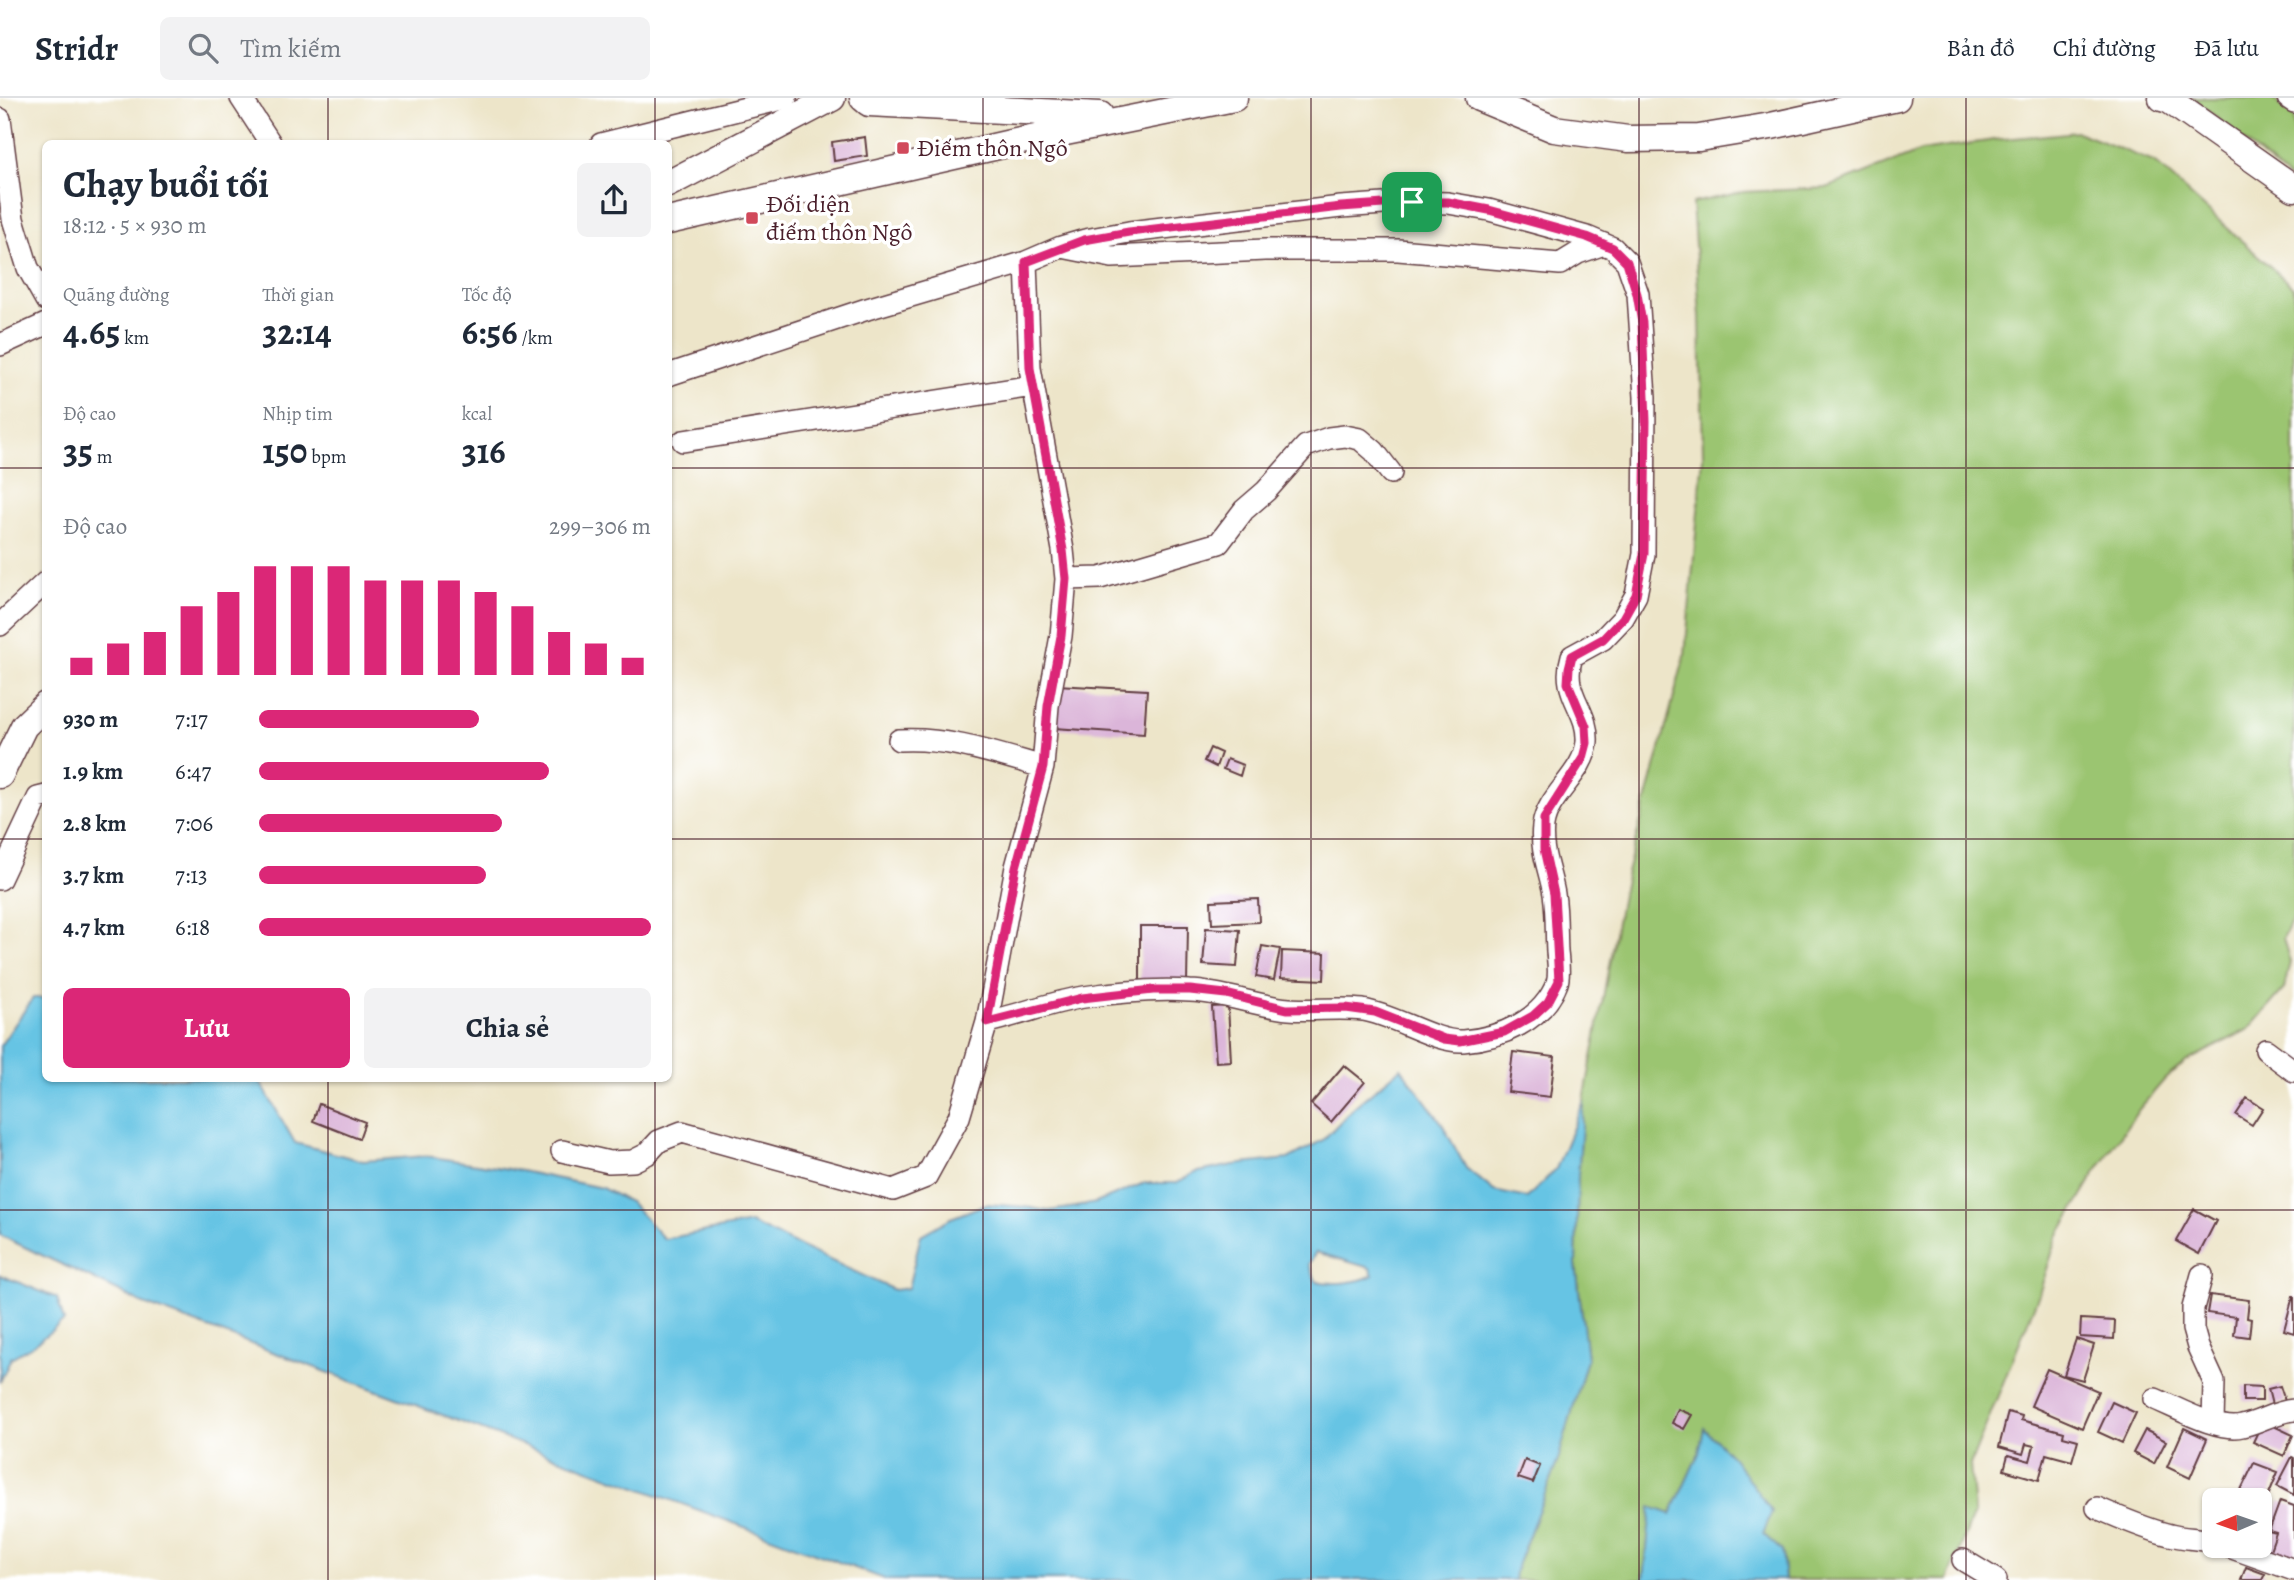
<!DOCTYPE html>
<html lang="vi">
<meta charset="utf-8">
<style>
:root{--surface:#fff;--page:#f2f2f3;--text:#1f2937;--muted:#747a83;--line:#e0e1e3;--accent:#db2777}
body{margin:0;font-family:Alegreya,serif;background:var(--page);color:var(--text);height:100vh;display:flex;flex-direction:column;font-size:26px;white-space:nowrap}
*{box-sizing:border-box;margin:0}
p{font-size:23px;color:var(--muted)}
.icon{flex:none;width:38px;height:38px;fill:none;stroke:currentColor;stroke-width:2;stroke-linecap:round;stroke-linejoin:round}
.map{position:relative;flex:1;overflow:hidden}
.panel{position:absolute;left:42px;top:42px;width:630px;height:942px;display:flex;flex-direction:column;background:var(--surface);border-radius:10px;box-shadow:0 2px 5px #0004}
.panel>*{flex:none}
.needle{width:46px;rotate:268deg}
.fabs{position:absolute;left:2202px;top:1390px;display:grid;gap:14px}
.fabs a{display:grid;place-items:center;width:70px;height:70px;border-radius:10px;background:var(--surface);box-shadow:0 2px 5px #0004;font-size:35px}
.pin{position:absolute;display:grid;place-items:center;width:60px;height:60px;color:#fff;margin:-30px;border-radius:14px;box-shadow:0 4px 10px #0006}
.round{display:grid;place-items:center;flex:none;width:74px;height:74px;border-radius:10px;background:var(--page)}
.head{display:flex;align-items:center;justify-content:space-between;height:119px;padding:0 21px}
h1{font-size:38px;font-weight:700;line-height:52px}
.metrics{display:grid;grid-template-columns:repeat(3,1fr);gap:10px;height:119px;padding:7px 21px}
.metrics div{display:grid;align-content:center}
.metrics b{font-size:35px;font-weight:700}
.metrics small{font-size:19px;font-weight:400}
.metrics p{font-size:19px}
.chart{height:196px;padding:14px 21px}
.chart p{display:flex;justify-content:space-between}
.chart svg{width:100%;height:126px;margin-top:7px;stroke:var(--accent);stroke-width:6}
.cta{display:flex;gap:14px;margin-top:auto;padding:14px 21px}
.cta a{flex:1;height:80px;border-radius:10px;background:var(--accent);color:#fff;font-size:28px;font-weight:700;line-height:80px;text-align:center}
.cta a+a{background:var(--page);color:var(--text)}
ul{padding:0 21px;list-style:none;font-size:23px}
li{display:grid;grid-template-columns:112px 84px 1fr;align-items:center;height:52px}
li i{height:18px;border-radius:9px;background:var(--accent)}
header{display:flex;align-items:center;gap:42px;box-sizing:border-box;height:98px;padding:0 35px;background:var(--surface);border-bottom:2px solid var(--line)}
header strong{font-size:33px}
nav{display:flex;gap:38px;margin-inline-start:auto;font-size:24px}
.search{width:490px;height:63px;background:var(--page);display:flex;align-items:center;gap:18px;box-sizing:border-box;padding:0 24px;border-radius:10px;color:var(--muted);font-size:26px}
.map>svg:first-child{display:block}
</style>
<header>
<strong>Stridr</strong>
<div class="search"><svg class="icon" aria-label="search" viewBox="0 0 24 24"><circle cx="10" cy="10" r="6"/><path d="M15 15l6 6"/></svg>Tìm kiếm</div>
<nav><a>Bản đồ</a><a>Chỉ đường</a><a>Đã lưu</a></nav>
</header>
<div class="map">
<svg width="2294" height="1482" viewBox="0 0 2294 1482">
<rect width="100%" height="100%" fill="#fff"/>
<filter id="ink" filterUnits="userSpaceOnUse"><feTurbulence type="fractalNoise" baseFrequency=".0143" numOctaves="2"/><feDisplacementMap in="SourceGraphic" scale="14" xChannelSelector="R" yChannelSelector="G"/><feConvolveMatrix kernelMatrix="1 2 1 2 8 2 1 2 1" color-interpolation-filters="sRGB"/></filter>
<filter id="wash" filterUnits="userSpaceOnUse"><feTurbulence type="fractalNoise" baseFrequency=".00686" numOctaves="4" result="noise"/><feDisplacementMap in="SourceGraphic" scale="28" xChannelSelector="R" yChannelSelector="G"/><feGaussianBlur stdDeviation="1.57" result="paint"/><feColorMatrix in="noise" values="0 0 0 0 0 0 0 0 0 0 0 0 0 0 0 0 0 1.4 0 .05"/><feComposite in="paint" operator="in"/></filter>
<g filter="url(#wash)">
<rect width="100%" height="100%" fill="#ede5c9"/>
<path fill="#9bc571" stroke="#72724e" stroke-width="2" d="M2193,0H2271L2294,16V85Z
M2077,34L2154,64L2294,190V818L2283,840L2290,864L2284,891L2249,931L2187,963L2165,981L2140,1010L2097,1072L2057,1140L2039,1196L1970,1367L1974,1415L1948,1482H1785L1782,1453L1763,1436L1772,1413L1704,1331L1699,1355L1671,1416L1651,1410L1644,1482H1514L1515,1473L1558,1362L1587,1261L1576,1166L1578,1077L1584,1003L1624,786L1685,557L1703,358L1700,218L1692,105L1743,94L1826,90L1921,53L1994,42Z"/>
<path fill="#66c4e4" stroke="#587288" stroke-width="2" fill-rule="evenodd" d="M33,900H45L46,980H258L295,1045L363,1063L426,1058L521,1073L602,1090L631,1105L664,1141L750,1125L894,1192L908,1190L921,1137L951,1120L986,1106L1026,1109L1048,1113L1070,1110L1096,1105L1144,1085H1176L1194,1075L1233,1067L1288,1061L1323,1042L1354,1009L1401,970L1441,1024L1466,1070L1494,1093L1527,1100L1556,1071L1584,1003L1578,1077L1576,1166L1587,1261L1558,1362L1515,1473L1514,1482H887L141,1205C95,1180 47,1161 0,1137V948ZM1316,1154L1370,1170L1373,1177C1358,1185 1333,1187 1316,1183L1309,1166Z
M0,1177L57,1200L64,1223L32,1248L11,1260L0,1284Z
M1704,1330L1733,1360L1772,1414L1763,1436L1782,1453L1785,1482H1644L1651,1409L1671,1416L1699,1355Z"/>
<g id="blocks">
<path fill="#dbb5d9" d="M865,39L867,58L834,63L832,44Z
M1056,587L1147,592L1144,636L1054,630Z
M1210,650L1221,655L1216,669L1204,663Z
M1227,661L1243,667L1240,678L1223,671Z
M1258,801L1259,824L1212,826L1211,803Z
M1140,828H1188L1187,885L1140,884Z
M1206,830L1240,832L1237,869L1203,867Z
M1262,848L1280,851L1274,882L1256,879Z
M1282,853L1325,855L1324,882L1281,880Z
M1228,908L1231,963L1216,964L1212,909Z
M1513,954L1555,959L1550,999L1508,994Z
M1344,967L1365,984L1331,1024L1311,1006Z
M2247,1000L2263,1010L2252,1027L2236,1017Z
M319,1006L365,1024L359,1041L313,1023Z
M2194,1111L2216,1123L2199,1156L2176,1143Z
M2210,1197L2249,1202L2247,1220L2251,1221L2249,1239L2234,1237L2236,1219L2207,1215Z
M2293,1198H2294V1235L2284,1232Z
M2081,1221L2115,1223L2114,1241L2080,1239Z
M2076,1241L2094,1247L2083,1282L2064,1277Z
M2047,1271L2098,1293L2082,1330L2031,1308Z
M2243,1288L2262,1289V1303H2243Z
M2280,1288L2285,1303L2272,1307L2268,1291Z
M2112,1304L2136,1315L2122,1345L2098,1334Z
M1678,1311L1692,1317L1684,1331L1672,1325Z
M2008,1314L2022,1318L2021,1322L2064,1334L2063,1338L2078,1342L2072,1363L2046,1356L2039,1382L2004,1372L2008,1357L2030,1363L2034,1348L2026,1346L2023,1356L1999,1349Z
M2263,1323L2293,1337L2284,1358L2253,1344Z
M2184,1330L2207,1341L2190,1380L2167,1369Z
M2145,1332L2166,1343L2154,1366L2133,1355Z
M2292,1359L2294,1360V1397L2277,1388Z
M1525,1362L1540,1368L1533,1385L1518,1380Z
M2254,1365L2278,1374L2259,1420V1402H2236Z
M2280,1403L2294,1408V1467L2268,1458L2276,1435L2269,1433Z
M2246,1469L2265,1476L2262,1482H2241Z"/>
</g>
</g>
<g filter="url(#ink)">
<use href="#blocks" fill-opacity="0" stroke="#623d43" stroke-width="2"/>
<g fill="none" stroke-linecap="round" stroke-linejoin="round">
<defs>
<path id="minor" d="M241,0L271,46
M2288,0L2294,4
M0,21L13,121L28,170L46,202
M601,46L786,0
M1067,150L1112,159L1265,152H1398L1560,166L1578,155L1604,146
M0,247L46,226
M668,277L867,211L1026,164L1061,149L1085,142L1129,134L1341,109L1412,104L1448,105L1489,112L1587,139L1613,150L1627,164L1638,196L1645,299L1644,456L1636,497L1623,520L1603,541L1572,558C1560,597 1589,610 1587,644C1584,676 1547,697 1543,728C1540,752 1550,773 1554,796C1557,815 1556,835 1557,854C1558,864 1560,876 1557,885C1543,923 1500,940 1463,943C1436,945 1395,917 1363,912C1338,909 1313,913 1289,911C1256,908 1224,894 1190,893C1155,891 1118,894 1084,899C1052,904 1019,917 987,924
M683,343L1033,288
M1066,481L1100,480L1219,445L1244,412L1266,393L1306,348L1329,340L1345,338L1360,341L1374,353L1391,375
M0,527L46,484
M899,642C948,639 997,656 1043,669
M0,781L38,700L46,698
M2266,952L2294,973
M562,1053L609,1064L633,1063L647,1056L659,1043L682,1034L893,1092L926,1079L959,1019L987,924L1016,769L1043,669L1048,608L1061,538L1066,481L1063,452L1030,270L1026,164
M2202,1177L2193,1210V1231L2198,1249L2214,1284L2213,1325
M2155,1301C2177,1310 2219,1334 2242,1328C2261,1324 2273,1314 2294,1312
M2097,1410C2121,1420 2145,1431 2170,1437C2185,1441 2199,1440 2214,1444
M2224,1447L2294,1472
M1963,1462L1996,1482"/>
<path id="major" d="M863,0L869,5L1100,17
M1479,0L1554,31L1628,41L1699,40L1771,28L1897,0
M2162,0L2169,2L2294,90
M668,86L832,0
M668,123L1011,45L1234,0
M0,677L24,628L46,607"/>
</defs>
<use href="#minor" stroke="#623d43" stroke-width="24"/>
<use href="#major" stroke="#623d43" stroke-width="29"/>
<use href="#minor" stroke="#fff" stroke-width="21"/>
<use href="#major" stroke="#fff" stroke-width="26"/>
</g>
</g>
<g fill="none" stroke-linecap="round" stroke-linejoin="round" filter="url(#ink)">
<defs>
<path id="route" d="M1412,104H1448L1489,112L1587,139L1613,150L1627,164L1637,196L1642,225L1646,323L1644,456L1636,497L1623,520L1603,541L1572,558L1569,570L1568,585L1586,628L1587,645L1583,660L1544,721V751L1554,796L1559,883L1548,904L1533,918L1504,934L1460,943L1444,941L1375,914L1346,910L1287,911L1226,896L1190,892H1153L1082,900L987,924L1016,769L1043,669L1048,608L1061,538L1066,481L1063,452L1030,270L1026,164L1084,142L1129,134L1341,109Z"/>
</defs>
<use href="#route" stroke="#fff" stroke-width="14"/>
<use href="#route" stroke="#db2777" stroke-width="9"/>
</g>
<path fill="none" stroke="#4a1f2b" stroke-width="2" stroke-opacity="0.55" d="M328,0V46M655,0V46M983,0V1482M1311,0V1482M1639,0V1482M1966,0V1482M0,370H46M668,370H2294M0,741H46M668,741H2294M328,980V1482M655,980V1482M0,1112H2294"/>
<g fill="#d1495b" stroke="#fff" stroke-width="2.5">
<rect x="896" y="43" width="14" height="14" rx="3.5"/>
<rect x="745" y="113" width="14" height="14" rx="3.5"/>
</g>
<g text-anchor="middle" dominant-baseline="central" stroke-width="7" stroke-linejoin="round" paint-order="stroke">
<g font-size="24" fill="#4a1f2b" stroke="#fff" text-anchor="start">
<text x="917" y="50">Điếm thôn Ngô</text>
<text x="766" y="106">Đối diện<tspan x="766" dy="28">điếm thôn Ngô</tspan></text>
</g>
</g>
</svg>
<div class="fabs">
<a><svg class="needle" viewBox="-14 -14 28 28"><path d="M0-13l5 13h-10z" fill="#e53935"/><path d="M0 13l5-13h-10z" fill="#747a83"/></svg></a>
</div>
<div class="pin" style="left:1412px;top:104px;background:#1e9e55"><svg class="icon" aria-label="arrive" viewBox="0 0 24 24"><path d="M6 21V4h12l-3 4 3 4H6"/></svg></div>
<section class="panel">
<div class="head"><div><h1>Chạy buổi tối</h1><p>18:12 · 5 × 930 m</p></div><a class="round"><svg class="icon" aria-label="share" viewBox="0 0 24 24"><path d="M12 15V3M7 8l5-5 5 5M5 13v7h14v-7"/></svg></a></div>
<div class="metrics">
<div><p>Quãng đường</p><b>4.65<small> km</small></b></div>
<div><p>Thời gian</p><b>32:14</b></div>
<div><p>Tốc độ</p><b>6:56<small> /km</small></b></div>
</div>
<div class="metrics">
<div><p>Độ cao</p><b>35<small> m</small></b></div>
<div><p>Nhịp tim</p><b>150<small> bpm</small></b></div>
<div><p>kcal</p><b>316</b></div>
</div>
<div class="chart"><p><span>Độ cao</span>299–306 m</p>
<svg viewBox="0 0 160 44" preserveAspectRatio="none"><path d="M5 44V38M15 44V33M25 44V29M35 44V20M45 44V15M55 44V6M65 44V6M75 44V6M85 44V11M95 44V11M105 44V11M115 44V15M125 44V20M135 44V29M145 44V33M155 44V38"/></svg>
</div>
<ul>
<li><b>930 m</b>7:17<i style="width:56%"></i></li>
<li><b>1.9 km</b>6:47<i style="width:74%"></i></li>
<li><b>2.8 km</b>7:06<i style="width:62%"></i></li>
<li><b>3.7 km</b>7:13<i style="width:58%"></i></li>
<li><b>4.7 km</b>6:18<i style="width:100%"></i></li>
</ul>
<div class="cta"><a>Lưu</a><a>Chia sẻ</a></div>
</section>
</div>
